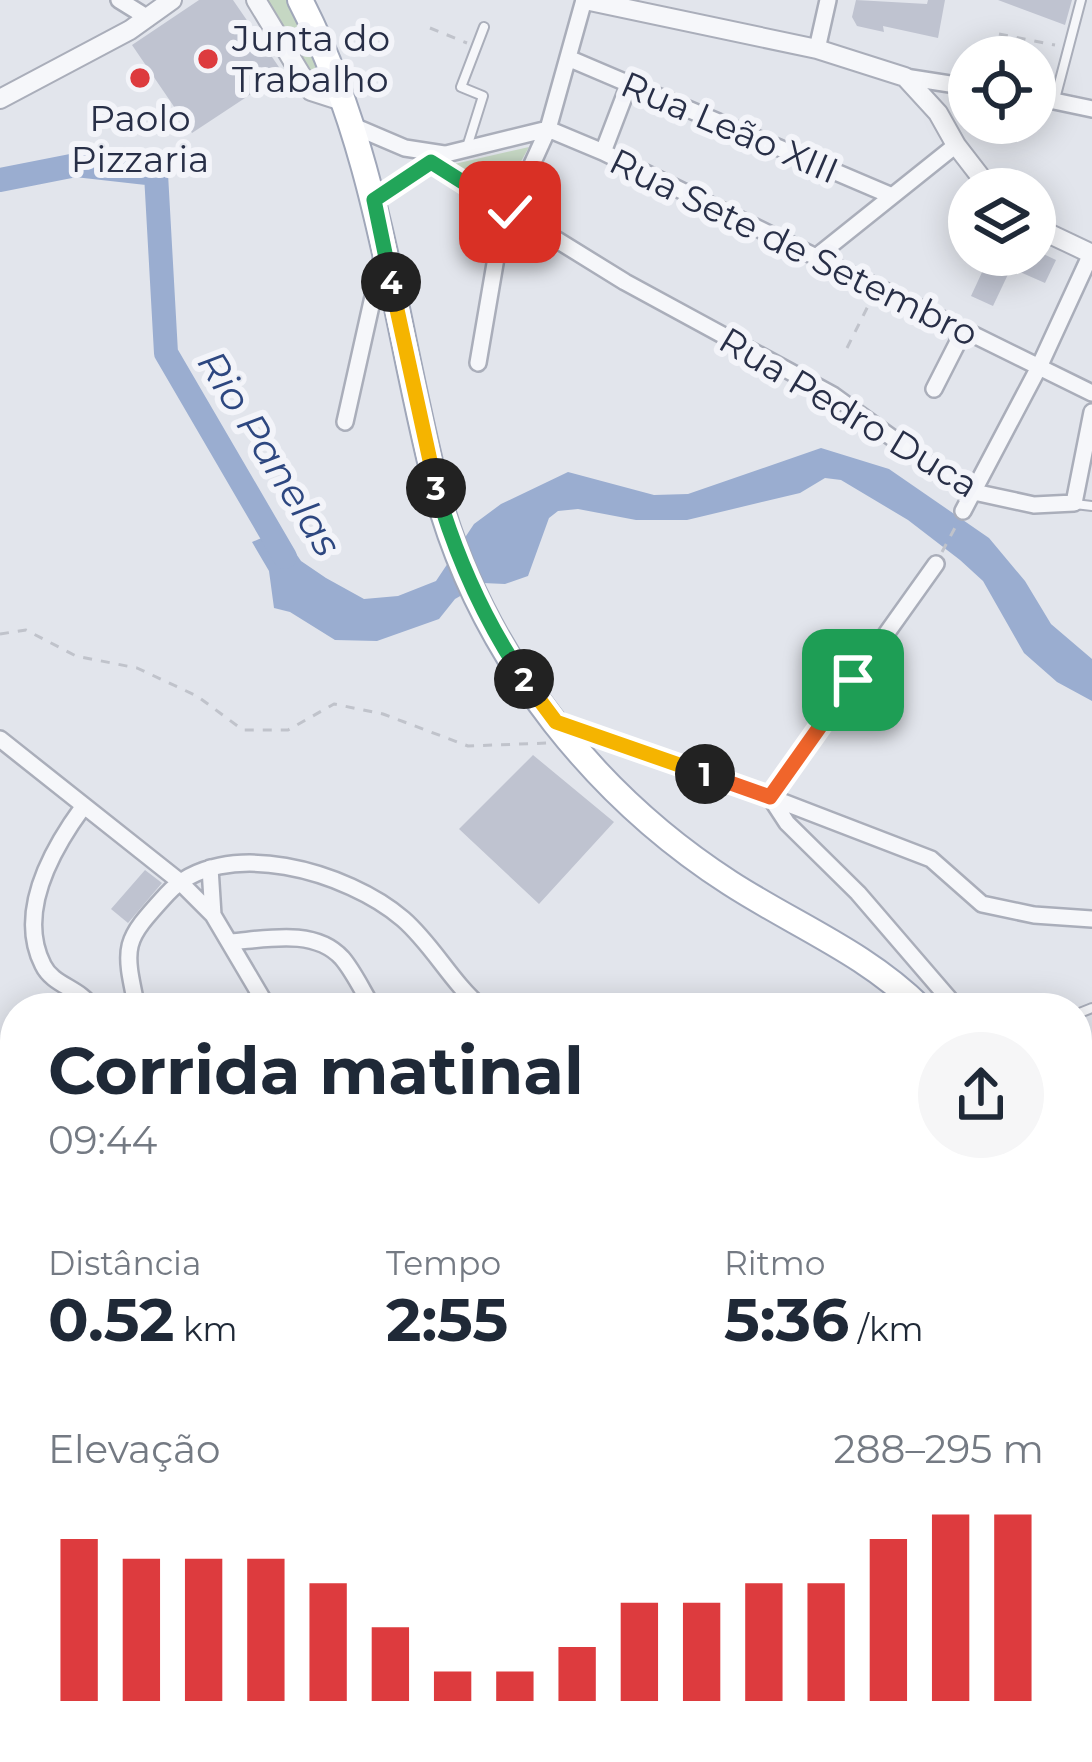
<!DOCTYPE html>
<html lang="pt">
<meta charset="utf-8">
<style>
:root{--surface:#fff;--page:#f6f6f7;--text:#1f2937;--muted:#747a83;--accent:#dd3b3e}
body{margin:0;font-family:Montserrat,sans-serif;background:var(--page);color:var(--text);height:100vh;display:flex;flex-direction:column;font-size:45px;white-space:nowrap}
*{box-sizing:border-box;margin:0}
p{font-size:39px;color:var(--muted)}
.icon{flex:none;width:66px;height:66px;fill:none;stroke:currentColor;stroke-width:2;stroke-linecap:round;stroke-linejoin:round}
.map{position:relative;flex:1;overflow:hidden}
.sheet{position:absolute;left:0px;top:993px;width:1092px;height:771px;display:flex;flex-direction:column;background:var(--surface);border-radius:48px 48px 0 0;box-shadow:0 6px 30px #0003}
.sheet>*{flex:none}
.tools{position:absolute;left:948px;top:36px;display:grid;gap:24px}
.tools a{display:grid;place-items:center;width:108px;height:108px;border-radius:50%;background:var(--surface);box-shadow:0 6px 30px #0003;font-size:60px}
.pin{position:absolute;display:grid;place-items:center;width:102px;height:102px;color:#fff;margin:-51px;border-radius:24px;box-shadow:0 6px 18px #0006}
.km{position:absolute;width:60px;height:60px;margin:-30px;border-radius:50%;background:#222;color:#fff;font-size:33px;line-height:60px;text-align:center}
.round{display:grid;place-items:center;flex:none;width:126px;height:126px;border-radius:63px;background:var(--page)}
.overview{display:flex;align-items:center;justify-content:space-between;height:204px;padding:0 48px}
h1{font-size:66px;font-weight:700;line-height:90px}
.figures{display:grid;grid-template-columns:repeat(3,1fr);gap:18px;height:204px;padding:12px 48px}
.figures div{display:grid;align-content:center}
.figures b{font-size:60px;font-weight:700}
.figures small{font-size:33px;font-weight:400}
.figures p{font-size:33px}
.chart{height:336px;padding:24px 48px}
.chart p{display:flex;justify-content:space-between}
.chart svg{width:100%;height:216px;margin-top:12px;stroke:var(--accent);stroke-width:6}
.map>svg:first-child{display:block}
</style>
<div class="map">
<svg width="1092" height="1762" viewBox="0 0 1092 1762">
<rect width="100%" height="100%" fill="#e2e5ec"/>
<path fill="#c5d7c3" d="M266,0H288L325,82L313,83Z
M529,147L502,196L450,165Z"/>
<path fill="#9aadd0" d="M821,448L889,469L989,538L1025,581L1051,624L1092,659V701L1057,682L1024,653L983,581L960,560L908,520L841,480L825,478L800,493L687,520H636L578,509L558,511L549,518L528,576L505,584L483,583L455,599L439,619L377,641L335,640L290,612L274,608L269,571L252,542L280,530L301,561L326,578L364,599L398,596L436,581L474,524L501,504L568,472L654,495L688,494Z
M1092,1555V1762H1079L1077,1664L1084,1586Z"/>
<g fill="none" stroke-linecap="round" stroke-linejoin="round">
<path stroke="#9aadd0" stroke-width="24" d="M0,180L76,165L156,174L166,353L285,557"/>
</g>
<path fill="#bfc3d0" d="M199,0H233L283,73L192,133L132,45Z
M856,0L927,4L928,0H945L938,38L883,26L884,32L857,26L852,17Z
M998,0H1072L1065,25Z
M1035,250L1056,260L1045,283L1011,268L993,306L971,296L990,255H1035Z
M533,755L614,822L539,904L459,829Z
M145,870L162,883L128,923L111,909Z"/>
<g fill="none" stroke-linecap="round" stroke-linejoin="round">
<defs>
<path id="service" d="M1055,99L1081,0
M467,147L483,96L461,87L484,27
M1075,504L1092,506
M1077,1014L1092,1008"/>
<path id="minor" d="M119,0L148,18
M817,49L828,0
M568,58L892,196
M905,77L969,87
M1035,97L1092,109
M351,125L405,148L444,154
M548,129L603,152L1092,393
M603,152L629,84
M431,162L625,282L833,395L924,461L974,492L1034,505L1074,503L1092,412
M374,200L446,154L548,129
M816,257L956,145
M478,363L497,252L510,213L548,129L584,0
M934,389L964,330
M345,422L381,261
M963,511L1039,367L1091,254
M559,723L770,797L931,859L982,904L1034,915L1092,919
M0,739L179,881L213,915L268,1008
M770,797L936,564
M770,797L787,823L858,893L957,1008
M83,807C53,848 16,912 43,965C53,986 81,988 92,1008
M210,868L213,915
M231,942C266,939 315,928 342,958C354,972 363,992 373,1008
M137,1008C123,944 123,942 167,894C222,834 349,872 403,919C433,945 451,982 482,1008
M1077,1119L1092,1126
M1077,1394L1092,1357
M826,1749L831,1762"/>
<path id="tertiary" d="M256,0L311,91L342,101
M585,0L817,49L905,77L938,113L956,145L990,189
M0,99L130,30L172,0
M1035,227L1092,254
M0,1165L15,1176
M446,1749L477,1762"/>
<path id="primary" d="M300,0C383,160 396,342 443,513C490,664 598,798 730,883C795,925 866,953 921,1008
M635,1762L642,1749"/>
</defs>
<use href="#service" stroke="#aaaeba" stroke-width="12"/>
<use href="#minor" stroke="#aaaeba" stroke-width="20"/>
<use href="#tertiary" stroke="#aaaeba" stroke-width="22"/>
<use href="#primary" stroke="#a0a7b9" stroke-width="28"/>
<path stroke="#c0c3cb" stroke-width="3" stroke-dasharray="9 9" stroke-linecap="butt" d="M430,28L467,43
M999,34L1055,45
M847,348L871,300
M942,552L957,524
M0,634L26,630L76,656L137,668L197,696L243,730H288L334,704L383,714L468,746L547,743"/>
<use href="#service" stroke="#f6f7fa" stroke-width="8"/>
<use href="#minor" stroke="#f6f7fa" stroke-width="15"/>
<use href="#tertiary" stroke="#f6f7fa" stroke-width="18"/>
<use href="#primary" stroke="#fff" stroke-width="24"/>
</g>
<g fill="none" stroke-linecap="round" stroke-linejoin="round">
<defs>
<path id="split-1" d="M705,774L770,797L853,680"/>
<path id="split-2" d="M524,679L556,722L705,774"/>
<path id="split-3" d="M436,488C456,557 484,620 524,679"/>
<path id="split-4" d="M391,282L436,488"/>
<path id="split-5" d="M391,282L374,200L431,162L510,212"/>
</defs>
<use href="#split-1" stroke="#fff" stroke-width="24"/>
<use href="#split-2" stroke="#fff" stroke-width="24"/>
<use href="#split-3" stroke="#fff" stroke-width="24"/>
<use href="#split-4" stroke="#fff" stroke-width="24"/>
<use href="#split-5" stroke="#fff" stroke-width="24"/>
<use href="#split-1" stroke="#f0652b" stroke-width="15"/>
<use href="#split-2" stroke="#f5b400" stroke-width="15"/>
<use href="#split-3" stroke="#22a559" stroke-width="15"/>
<use href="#split-4" stroke="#f5b400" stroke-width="15"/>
<use href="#split-5" stroke="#22a559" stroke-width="15"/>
</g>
<g fill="#dd3b3e" stroke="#f3f4f9" stroke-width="4.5">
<circle cx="208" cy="59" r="12"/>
<circle cx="140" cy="78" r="12"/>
</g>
<g text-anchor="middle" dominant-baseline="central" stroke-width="12" stroke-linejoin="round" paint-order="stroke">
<g font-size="36" fill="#282f47" stroke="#f3f4f9" text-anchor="start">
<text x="232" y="38">Junta do<tspan x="232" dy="41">Trabalho</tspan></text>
<text x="140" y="118" text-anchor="middle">Paolo<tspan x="140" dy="41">Pizzaria</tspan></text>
</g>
<g font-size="36" fill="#282f47" stroke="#f3f4f9">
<text transform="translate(730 127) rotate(23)">Rua Leão XIII</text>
<text transform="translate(794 247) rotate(26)">Rua Sete de Setembro</text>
<text transform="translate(849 412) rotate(31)">Rua Pedro Duca</text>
</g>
<g font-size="39" font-style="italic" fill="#2d4780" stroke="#f3f4f9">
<text transform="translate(270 453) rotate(58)">Rio Panelas</text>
</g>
</g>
</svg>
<div class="tools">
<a><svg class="icon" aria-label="locate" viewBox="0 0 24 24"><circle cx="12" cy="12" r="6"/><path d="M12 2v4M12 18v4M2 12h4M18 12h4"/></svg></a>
<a><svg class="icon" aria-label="layers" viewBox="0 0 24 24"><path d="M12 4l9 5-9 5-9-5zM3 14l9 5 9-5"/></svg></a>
</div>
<div class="pin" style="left:853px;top:680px;background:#1e9e55"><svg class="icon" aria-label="arrive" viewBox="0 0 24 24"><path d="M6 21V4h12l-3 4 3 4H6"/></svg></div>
<div class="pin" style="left:510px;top:212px;background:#d93025"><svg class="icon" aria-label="check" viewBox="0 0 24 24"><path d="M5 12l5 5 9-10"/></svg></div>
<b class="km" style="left:705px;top:774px">1</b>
<b class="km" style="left:524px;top:679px">2</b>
<b class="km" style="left:436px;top:488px">3</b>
<b class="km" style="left:391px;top:282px">4</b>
<section class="sheet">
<div class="overview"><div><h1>Corrida matinal</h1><p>09:44</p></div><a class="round"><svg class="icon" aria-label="share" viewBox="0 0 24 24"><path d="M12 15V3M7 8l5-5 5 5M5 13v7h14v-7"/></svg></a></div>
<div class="figures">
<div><p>Distância</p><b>0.52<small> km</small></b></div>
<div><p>Tempo</p><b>2:55</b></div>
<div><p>Ritmo</p><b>5:36<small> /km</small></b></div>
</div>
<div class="chart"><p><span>Elevação</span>288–295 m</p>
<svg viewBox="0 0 160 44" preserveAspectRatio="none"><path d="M5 44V11M15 44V15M25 44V15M35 44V15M45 44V20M55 44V29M65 44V38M75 44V38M85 44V33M95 44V24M105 44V24M115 44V20M125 44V20M135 44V11M145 44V6M155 44V6"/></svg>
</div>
</section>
</div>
